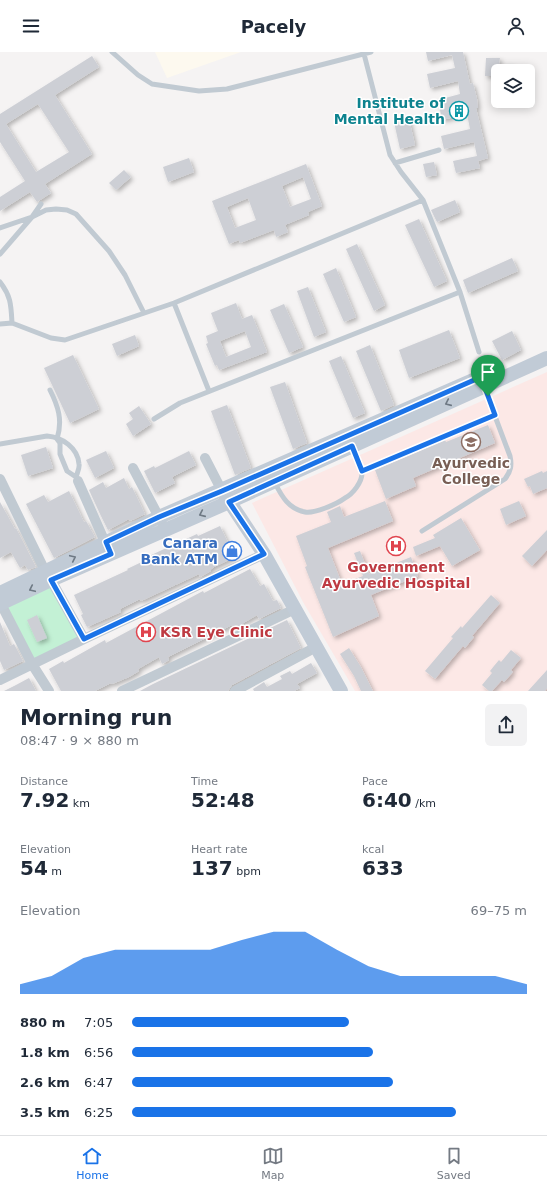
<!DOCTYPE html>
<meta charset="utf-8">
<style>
:root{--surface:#fff;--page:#f2f2f3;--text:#1f2937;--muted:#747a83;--line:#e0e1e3;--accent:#1a73e8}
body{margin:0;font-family:"DejaVu Sans",sans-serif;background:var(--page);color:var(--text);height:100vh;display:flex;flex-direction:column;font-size:15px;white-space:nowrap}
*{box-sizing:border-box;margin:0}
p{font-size:13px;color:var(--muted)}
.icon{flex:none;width:22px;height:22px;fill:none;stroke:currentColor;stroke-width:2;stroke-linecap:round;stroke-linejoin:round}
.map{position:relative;height:639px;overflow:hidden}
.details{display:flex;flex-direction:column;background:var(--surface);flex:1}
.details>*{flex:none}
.fabs{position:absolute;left:491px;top:12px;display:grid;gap:8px}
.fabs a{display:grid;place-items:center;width:44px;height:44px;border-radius:6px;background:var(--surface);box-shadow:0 2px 10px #0003;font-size:20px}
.pin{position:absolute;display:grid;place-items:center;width:34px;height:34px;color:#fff;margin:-41px -17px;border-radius:50% 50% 50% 0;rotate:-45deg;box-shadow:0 0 4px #0007}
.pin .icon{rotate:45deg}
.round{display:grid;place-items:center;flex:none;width:42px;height:42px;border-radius:6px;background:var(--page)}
.overview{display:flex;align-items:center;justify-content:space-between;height:68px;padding:0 20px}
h1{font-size:22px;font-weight:600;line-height:30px}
.metrics{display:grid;grid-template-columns:repeat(3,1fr);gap:6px;height:68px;padding:4px 20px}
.metrics div{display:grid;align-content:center}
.metrics b{font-size:20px;font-weight:600}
.metrics small{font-size:11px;font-weight:400}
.metrics p{font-size:11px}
.chart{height:112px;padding:8px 20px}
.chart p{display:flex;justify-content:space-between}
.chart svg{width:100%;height:72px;margin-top:4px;fill:var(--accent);opacity:.7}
ul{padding:0 20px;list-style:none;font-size:13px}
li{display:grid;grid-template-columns:64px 48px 1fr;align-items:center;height:30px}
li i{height:10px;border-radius:5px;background:var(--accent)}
header{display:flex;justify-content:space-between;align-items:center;height:52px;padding:0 20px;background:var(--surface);font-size:18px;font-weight:600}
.tabs{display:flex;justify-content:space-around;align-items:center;height:56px;border-top:1px solid var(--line);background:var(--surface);font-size:11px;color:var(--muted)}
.tabs a{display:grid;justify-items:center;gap:2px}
.tabs .active{color:var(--accent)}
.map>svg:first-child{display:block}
</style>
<header><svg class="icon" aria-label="menu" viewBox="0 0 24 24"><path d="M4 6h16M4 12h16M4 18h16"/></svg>Pacely<svg class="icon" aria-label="person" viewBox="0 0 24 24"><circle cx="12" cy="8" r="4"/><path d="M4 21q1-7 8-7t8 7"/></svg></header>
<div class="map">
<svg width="547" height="639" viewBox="0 0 547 639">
<defs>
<filter id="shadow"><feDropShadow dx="2.5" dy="2.5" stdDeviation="2" flood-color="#0004"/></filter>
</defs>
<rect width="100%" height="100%" fill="#f5f3f3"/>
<path fill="#fdf9ef" d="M155,0H241L167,26Z"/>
<path fill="#fce8e6" d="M547,320V639H355L303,550L252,451Z"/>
<path fill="#c3f1d5" d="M53,533L82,585L33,611L5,555Z"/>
<path fill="#cdcfd5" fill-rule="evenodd" filter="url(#shadow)" d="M426,0H463L470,32L473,31L477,47L478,56H476L488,106L478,109L480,116L456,121L453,109L477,104L474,90L444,97L441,84L470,77L467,62L442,68L438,48L460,42L458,29L430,36L427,22L455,16L452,3L428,9Z
M92,4L99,15L55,43L92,102L45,132L51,141L37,150L30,140L0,159V145L25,129L0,90V62ZM38,52L69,100L36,120L6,72Z
M486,6H500L499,12H512V19H498V24H485Z
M409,67L415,93L400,97L394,70Z
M189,106L194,120L168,130L163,115Z
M434,110L437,123L426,125L423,112Z
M306,112L322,154L308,160L309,163L285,173L288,180L276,185L274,178L240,191L239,188L229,192L212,149ZM303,125L311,147L290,155L282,134ZM248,146L256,168L235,176L227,155Z
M124,118L131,125L116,138L109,131Z
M455,148L460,160L437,170L431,158Z
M419,167L447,229L434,235L405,173Z
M357,192L385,253L374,259L346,197Z
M512,206L518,219L468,241L463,228Z
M336,216L356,265L344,270L323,222Z
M308,235L326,280L314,285L297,239Z
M236,251L242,267L252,263L267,300L219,318L217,313L215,314L206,292L208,291L206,284L218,279L211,261ZM245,279L251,295L226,305L220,289Z
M284,252L303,295L289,301L270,258Z
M449,278L460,306L409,326L399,298Z
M512,279L521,298L502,308L492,289Z
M135,283L139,294L117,304L112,292Z
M370,293L394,353L381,359L356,299Z
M73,303L99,357L70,371L44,316Z
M341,304L365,361L353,366L329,309Z
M285,330L307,391L293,397L270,335Z
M227,353L251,416L235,423L211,359Z
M139,354L151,372L133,384L126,372L133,367L129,361Z
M488,373L495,391L413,426L416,434L386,447L375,418L445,388L446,390Z
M46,395L53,416L28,424L21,403Z
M106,399L114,416L95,426L86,408Z
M189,399L196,413L172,425L175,431L155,441L144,419L154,414L155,416Z
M542,419L543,421L547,419V436L533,442L530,434L528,435L524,427Z
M124,426L129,437L132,435L145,462L130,469L129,467L108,478L101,464L89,438L103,430L106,436Z
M69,439L84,470L86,469L95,485L54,506L26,452L44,443L48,450Z
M385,449L393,469L328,496L342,532L363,524L354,501L360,499L369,522L411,505L418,524L371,543L379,564L333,585L305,515L307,514L296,484L331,470L327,460L340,454L344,465Z
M519,449L526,464L506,473L500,457Z
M0,450L15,477L16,476L36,515L28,518L25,513L20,516L11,500L0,506Z
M461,466L480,498L452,514L440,494L416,504L413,495L435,486L433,483Z
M220,474L235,505L214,515L210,518L211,519L200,525L199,522L141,549L140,547L120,557L121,560L87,575L81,563L83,562L74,543L128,518L127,517L146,508L145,506L162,498L197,482L198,484Z
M547,478V498L532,514L522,504Z
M250,517L260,534L264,532L273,549L277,548L281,556L259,567L257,563L240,573L241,575L235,578L232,573L168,605L169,608L162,612L159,605L138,617L139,619L129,625L112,632L111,631L95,639H61L49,617L63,609L64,611L105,588L106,591L203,539L204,541Z
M491,543L500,551L472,584L474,585L465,596L463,594L435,627L425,619L453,586L451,585L461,574L462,576Z
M37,563L47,586L37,590L27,568Z
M287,568L301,596L232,633L228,639H140L153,632Z
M0,570L10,594L14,592L23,609L4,618L0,609Z
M349,596L361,615L373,639H361L354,624L340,602Z
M511,598L521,606L511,618L513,620L504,630L502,628L492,639H489L482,633L492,621L490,619L494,614L499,608L501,610Z
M311,611L317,621L297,632L300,636L294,639H254L253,637L264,630L267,635L282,627L280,624L290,619L292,622Z
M547,618V636L545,639H528Z
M29,626L36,639H4L16,633Z"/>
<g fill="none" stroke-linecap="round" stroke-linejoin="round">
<path stroke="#c1cad2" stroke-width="5" d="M112,0L138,23L152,32L199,39L227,37L371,0
M364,2L390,103L401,120L423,148L460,240L479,300
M395,111L439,98
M0,176L32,165L41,152
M0,202L32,165L46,158L56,157L67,158L76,162L109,199L125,223L144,261
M0,230C11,244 11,253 12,271
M174,251L209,339
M0,272L12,271L51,286L65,288L174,251L423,148
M50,338C58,354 63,368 57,387
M154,367L180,351L460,240
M57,387L60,391V402L67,419L76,425L77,428
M0,392L47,384C62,385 78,396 79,412C80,416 77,421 76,425
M362,419L495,363
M275,431C282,445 289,457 305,460C314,462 337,452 345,446C353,442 362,430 362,421C362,413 355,403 352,395
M422,479L505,427C511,419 512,413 510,404L484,335"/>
<path stroke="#c1cad2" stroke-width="10" d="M205,406L222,439
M133,416L162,471
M0,427L45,519L51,528L84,587L0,628
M78,429L108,497
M1,552L32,612L49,639
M84,587L264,502
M122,639L295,557
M235,639L316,595"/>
<path stroke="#c1cbd6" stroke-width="14" d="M225,443L264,502L341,639
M0,541L159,465L494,319
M0,552L51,528L229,450L547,306"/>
</g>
<defs><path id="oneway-chevron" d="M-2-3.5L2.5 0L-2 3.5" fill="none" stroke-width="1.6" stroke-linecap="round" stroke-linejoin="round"/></defs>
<g stroke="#6e7984">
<use href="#oneway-chevron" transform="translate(448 351) rotate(156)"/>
<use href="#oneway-chevron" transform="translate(202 462) rotate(156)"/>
<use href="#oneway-chevron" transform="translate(73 506) rotate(-25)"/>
<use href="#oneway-chevron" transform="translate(32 537) rotate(155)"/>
</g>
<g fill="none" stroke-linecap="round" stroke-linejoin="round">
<defs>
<path id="route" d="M481,325L495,363L362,419L352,394L229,450L264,502L84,587L51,528L111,502L106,490L159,465L222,439Z"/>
</defs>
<use href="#route" stroke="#fff" stroke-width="8"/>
<use href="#route" stroke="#1a73e8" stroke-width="5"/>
</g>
<defs>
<symbol id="building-ring" viewBox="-11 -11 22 22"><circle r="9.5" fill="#fff" stroke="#0f9aa8" stroke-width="1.5"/><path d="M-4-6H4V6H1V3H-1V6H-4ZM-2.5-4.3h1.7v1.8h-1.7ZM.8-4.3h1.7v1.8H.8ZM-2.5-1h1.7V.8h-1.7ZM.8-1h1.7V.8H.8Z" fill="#0f9aa8"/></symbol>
<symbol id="university-ring" viewBox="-11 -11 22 22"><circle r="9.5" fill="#fff" stroke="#8d6e63" stroke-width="1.5"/><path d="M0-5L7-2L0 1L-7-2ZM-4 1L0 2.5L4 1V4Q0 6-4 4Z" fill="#8d6e63"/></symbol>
<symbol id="hospital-ring" viewBox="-11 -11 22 22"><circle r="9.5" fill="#fff" stroke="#e0444e" stroke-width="1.5"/><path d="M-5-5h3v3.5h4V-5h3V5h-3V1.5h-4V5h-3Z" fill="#e0444e"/></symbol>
<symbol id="shop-ring" viewBox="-11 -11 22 22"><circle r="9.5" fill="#fff" stroke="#3f7fe0" stroke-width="1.5"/><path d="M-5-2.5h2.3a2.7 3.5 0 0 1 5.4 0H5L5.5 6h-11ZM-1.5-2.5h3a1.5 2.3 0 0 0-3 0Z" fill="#3f7fe0"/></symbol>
</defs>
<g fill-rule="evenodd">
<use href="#building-ring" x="448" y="48" width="22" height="22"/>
<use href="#university-ring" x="460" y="379" width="22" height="22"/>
<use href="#hospital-ring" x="385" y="483" width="22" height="22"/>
<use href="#shop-ring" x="221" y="488" width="22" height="22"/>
<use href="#hospital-ring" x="135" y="569" width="22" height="22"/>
</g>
<g text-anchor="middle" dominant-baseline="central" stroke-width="3" stroke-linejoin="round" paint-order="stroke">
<g font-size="14" font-weight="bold" fill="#0d838f" stroke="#fff" text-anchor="end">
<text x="445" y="51">Institute of<tspan x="445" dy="16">Mental Health</tspan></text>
</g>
<g font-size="14" font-weight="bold" fill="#785e54" stroke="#fff">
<text x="471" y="411">Ayurvedic<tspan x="471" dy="16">College</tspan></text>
</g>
<g font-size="14" font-weight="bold" fill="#366cbe" stroke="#fff" text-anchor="end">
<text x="218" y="491">Canara<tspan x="218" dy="16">Bank ATM</tspan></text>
</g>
<g font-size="14" font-weight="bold" fill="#be3a42" stroke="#fff">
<text x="396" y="515">Government<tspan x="396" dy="16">Ayurvedic Hospital</tspan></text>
<text x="160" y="580" text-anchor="start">KSR Eye Clinic</text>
</g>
</g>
</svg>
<div class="fabs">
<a><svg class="icon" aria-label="layers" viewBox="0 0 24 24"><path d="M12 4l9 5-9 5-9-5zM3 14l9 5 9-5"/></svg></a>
</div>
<div class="pin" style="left:488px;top:344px;background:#1e9e55"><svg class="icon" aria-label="arrive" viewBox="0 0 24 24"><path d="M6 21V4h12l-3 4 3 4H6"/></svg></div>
</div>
<section class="details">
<div class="overview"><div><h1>Morning run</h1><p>08:47 · 9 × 880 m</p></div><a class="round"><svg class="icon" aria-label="share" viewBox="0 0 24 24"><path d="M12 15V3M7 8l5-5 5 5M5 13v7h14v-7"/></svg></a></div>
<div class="metrics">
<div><p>Distance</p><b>7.92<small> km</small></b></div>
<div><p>Time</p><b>52:48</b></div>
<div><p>Pace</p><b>6:40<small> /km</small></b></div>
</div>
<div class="metrics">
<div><p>Elevation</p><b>54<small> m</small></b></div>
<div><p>Heart rate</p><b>137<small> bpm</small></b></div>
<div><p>kcal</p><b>633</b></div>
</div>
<div class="chart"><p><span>Elevation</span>69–75 m</p>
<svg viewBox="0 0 160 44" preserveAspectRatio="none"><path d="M0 44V38L10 33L20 22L30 17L40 17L50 17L60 17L70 11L80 6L90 6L100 17L110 27L120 33L130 33L140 33L150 33L160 38V44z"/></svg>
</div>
<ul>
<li><b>880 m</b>7:05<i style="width:55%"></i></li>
<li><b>1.8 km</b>6:56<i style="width:61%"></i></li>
<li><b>2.6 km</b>6:47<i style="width:66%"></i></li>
<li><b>3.5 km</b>6:25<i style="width:82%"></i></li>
</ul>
</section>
<nav class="tabs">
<a class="active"><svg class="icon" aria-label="home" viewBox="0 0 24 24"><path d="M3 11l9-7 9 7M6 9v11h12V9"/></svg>Home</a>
<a><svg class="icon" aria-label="map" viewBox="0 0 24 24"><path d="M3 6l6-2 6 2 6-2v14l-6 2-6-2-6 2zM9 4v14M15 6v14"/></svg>Map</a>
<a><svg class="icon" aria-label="saved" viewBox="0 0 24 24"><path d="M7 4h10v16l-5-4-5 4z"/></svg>Saved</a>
</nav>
